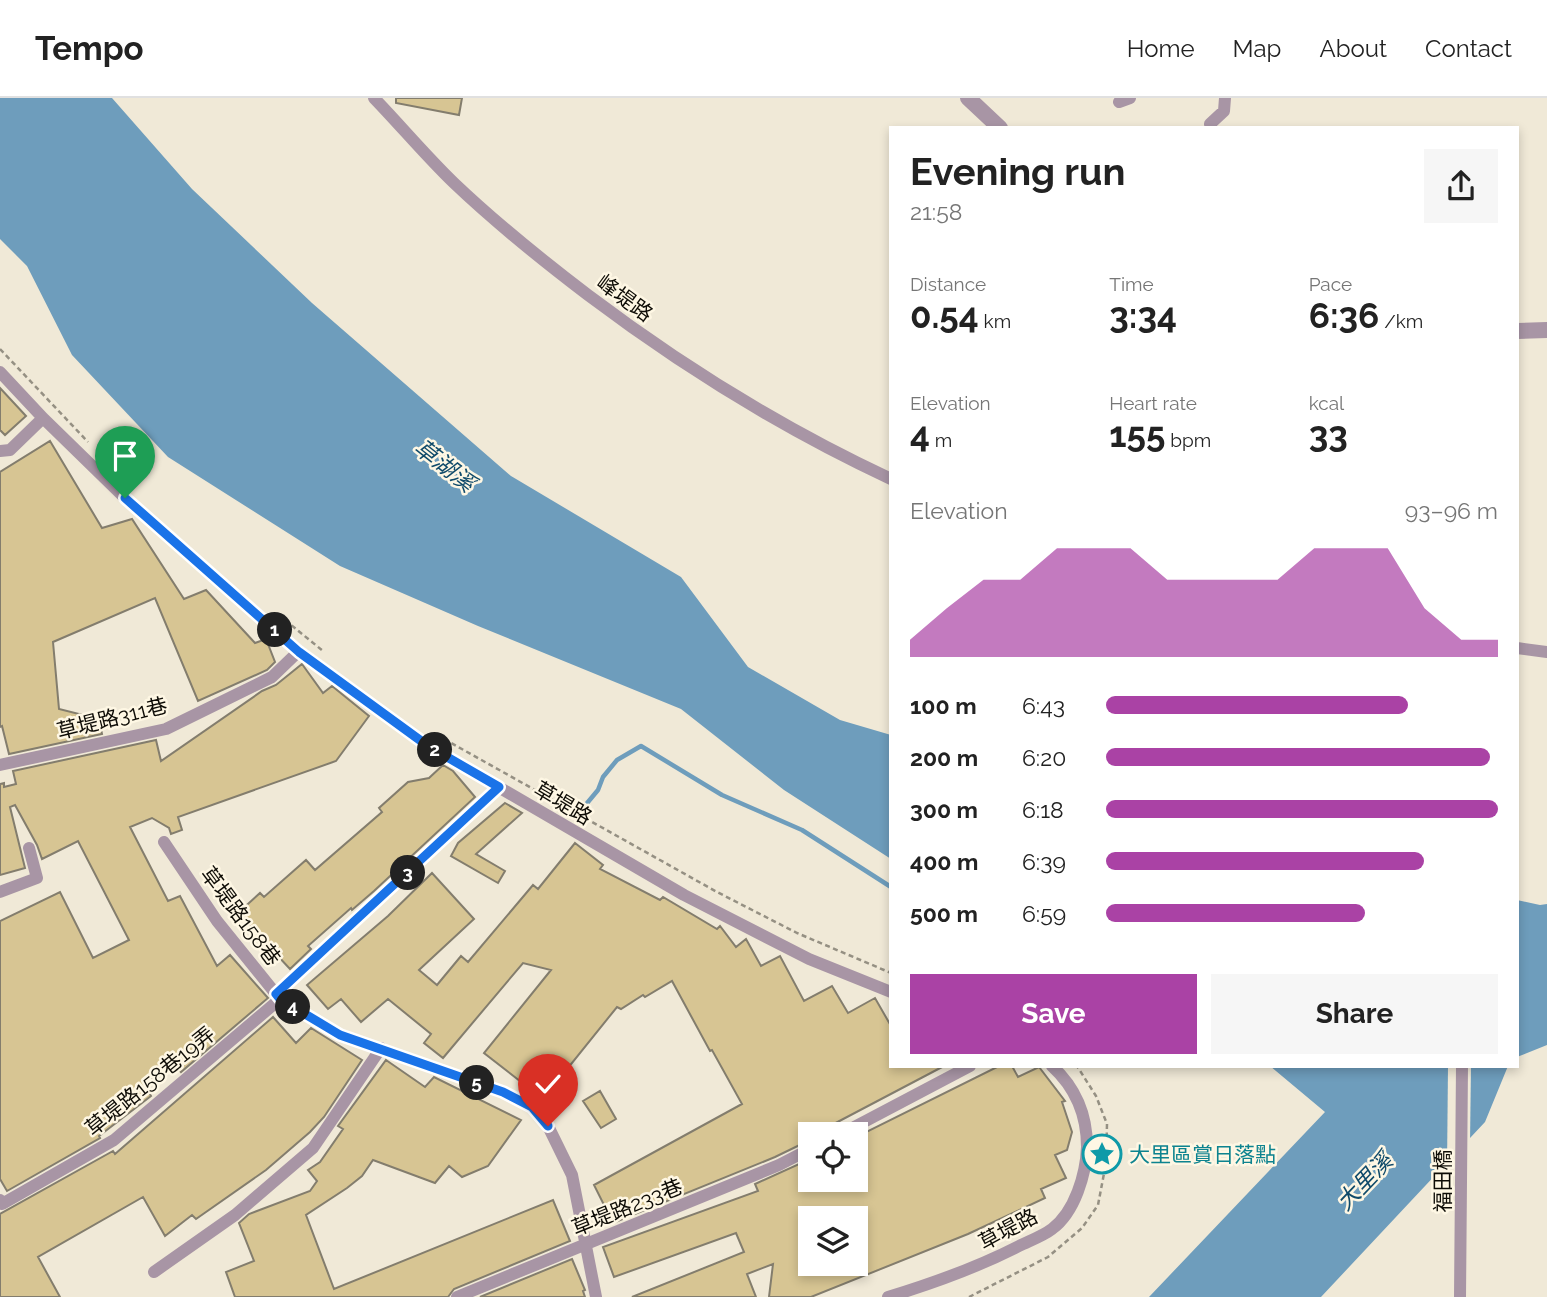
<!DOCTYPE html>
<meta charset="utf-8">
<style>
:root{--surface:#fff;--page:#f6f6f6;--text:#222;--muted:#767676;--line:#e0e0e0;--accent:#aa42a5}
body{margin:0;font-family:Raleway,"Noto Sans TC",sans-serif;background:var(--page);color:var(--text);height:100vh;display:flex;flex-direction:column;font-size:26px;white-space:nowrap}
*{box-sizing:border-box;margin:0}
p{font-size:23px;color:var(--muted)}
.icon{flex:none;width:38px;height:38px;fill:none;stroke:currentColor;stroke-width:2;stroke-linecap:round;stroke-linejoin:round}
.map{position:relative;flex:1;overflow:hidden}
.panel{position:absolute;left:889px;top:28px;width:630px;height:942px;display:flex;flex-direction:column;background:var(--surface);border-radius:0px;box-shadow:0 4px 10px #0003}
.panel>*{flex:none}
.buttons{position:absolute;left:798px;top:1024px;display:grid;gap:14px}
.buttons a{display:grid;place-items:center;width:70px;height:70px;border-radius:0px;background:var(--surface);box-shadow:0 4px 10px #0003;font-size:35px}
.pin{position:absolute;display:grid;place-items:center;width:60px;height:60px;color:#fff;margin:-72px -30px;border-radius:50% 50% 50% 0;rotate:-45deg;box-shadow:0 0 7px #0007}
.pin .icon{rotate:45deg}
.km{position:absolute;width:35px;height:35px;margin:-18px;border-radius:50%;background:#222;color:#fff;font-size:19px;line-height:35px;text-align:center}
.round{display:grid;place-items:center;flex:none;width:74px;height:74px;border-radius:0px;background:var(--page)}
.summary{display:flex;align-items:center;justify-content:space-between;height:119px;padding:0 21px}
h1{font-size:38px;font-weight:700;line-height:52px}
.figures{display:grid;grid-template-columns:repeat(3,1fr);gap:10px;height:119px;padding:7px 21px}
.figures div{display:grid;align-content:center}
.figures b{font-size:35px;font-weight:700}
.figures small{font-size:19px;font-weight:400}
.figures p{font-size:19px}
.chart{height:196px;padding:14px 21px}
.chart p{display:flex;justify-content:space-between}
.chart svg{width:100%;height:126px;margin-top:7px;fill:var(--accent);opacity:.7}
.primary-button{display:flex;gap:14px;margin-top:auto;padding:14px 21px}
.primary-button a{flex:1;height:80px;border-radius:0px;background:var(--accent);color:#fff;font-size:28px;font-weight:700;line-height:80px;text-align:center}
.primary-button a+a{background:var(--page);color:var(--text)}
ul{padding:0 21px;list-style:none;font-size:23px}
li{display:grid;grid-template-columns:112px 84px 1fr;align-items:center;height:52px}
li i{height:18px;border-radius:9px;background:var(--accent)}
header{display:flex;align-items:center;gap:42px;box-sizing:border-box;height:98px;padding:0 35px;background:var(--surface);border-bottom:2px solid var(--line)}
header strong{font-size:33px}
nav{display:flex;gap:38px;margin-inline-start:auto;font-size:24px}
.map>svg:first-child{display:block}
</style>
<header>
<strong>Tempo</strong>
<nav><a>Home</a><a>Map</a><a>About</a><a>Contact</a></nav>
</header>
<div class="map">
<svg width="1547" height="1199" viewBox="0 0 1547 1199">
<rect width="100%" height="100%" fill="#f0e9d7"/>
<path fill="#6e9dbc" d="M0,0H112L192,91L312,205L511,378L681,479L748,569L840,622L891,637V761L784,692L681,611L478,528L340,468L168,359L72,257L27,168L0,141Z
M1517,802L1540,807L1547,806V947L1517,959Z
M1270,968H1508L1485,1024L1321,1199H1149L1325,1014Z"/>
<path fill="#f0e9d7" d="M1448,968H1471L1470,1045L1447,1069Z"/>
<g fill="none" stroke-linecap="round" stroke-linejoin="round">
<path stroke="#6e9dbc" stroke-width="4.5" d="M583,710L598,692L603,679L617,662L641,648L722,697L802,732L891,789"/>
</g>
<path fill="#d7c593" stroke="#837d6d" stroke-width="2" fill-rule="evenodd" d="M396,0H462L459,17L396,5Z
M0,290L26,318L5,337L0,332Z
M50,343L102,430L132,421L184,501L206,492L255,545L266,541L275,564L267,572L198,603L155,500L53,544L59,611L99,621L102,636L9,656L2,628L0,629V374Z
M302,566L323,595L332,588L369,618L336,663L178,719L182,732L171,736L169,730L152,720L130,729L168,803L180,798L217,868L230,857L268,900L181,974L172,964L144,985L151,998L99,1038L100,1040L7,1093L0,1081V823L60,794L93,860L129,842L78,743L42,761L37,747L15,707L10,709L25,770L0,777V686L4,685V689L16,686L13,673L156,642L161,663L262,593L276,587Z
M443,667L453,673L475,699L374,793L352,812L351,810L308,848L311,851L290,871L238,815L260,795L264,799L306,762L315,772L382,714L379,710L408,684L429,680Z
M505,705L522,715L476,756L505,773L498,785L451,758L458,745Z
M575,745L603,767L600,771L660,802L663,799L717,831L720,828L736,849L746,841L761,868L780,858L804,903L832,888L848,915L875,900L891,928V968H944L828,1029L832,1036H810V1042L775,1059L613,1125L594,1087L742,1006L712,952L710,953L672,883L645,899L643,897L621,911L617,909L543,1001L484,955L551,872L523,865L443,960L424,945L431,936L388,901L361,924L341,901L328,911L307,887L388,818L432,775L474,821L419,872L437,887L461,858L468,864L533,787L538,791Z
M273,919L296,945L311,930L362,962L324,1019L310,1034L266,1072L196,1121L192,1117L165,1138L143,1099L38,1159L60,1199H0V1116L113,1053L115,1056Z
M386,962L425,989L434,979L521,1022L488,1068L462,1079L449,1068L435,1085L373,1062L362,1078L347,1090L306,1117L334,1191L553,1102L570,1143L454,1191L448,1199H235L226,1174L254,1163L239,1125L249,1116L310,1093L317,1083L308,1072L320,1064L343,1031L338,1028Z
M999,968H1012L1018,979L1039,969L1065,1003L1062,1004L1072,1034L1067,1052L1055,1057L1066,1080L1041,1091L1045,1100L968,1136L811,1199H769L773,1166L747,1176L756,1199H632L744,1154L736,1135L614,1179L603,1149L758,1093L755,1086L810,1061V1082L856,1083V1039ZM810,1120H856V1166H810Z
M600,993L616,1021L601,1030L583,1003Z
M572,1161L585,1192L583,1193L585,1199H480Z"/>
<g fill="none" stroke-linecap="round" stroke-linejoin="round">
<path stroke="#959083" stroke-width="2.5" stroke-dasharray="5 3.5" stroke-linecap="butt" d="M0,251L88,344
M285,522L323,553
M444,641L717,794L797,835L891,875
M969,1199L1048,1159L1082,1130L1098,1107L1106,1065L1107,1026L1096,998L1077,968"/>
<path stroke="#a895a5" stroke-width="12" d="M374,0C401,28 426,58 454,85C496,125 542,162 588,197C682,268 784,331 891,381
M1119,4L1130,0
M1211,30L1210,26L1224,13L1225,0
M0,274L43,320L125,400L299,553L428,648L684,797L809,861L891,894
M0,353L10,352L43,320
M1517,550L1547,554
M0,667L166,631L272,579L299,553
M164,744L217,823L280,901L340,937L503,994L532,1009L548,1028L572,1077L596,1199
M0,794L37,780L29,750
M276,896L499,689
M841,1036L970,968
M0,1102L2,1106L114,1042L280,901
M154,1174L235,1117L313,1050L381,950
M457,1199L779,1067L810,1051
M888,1199C934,1185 976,1170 1019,1148C1029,1143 1043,1138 1052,1131C1075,1114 1086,1076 1087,1049C1087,1016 1076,990 1052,968
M1460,1199L1462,968"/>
<path stroke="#a895a5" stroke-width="16" d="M968,0L1000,30
M1517,233L1547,232"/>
</g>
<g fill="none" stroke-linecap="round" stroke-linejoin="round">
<defs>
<path id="route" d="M125,400L299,554L428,648L499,689L276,896L280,901L340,937L503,994L532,1009L548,1028"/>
</defs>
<use href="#route" stroke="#fff" stroke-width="14"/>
<use href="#route" stroke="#1a73e8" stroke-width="9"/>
</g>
<defs>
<symbol id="sight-ring" viewBox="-11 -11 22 22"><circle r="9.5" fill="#fef7e4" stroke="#0f9aa8" stroke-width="1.5"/><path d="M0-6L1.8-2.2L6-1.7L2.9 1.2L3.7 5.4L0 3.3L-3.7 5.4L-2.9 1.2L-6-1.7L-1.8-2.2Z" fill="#0f9aa8"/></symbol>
</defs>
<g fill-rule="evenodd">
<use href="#sight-ring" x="1080" y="1034" width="44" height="44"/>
</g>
<g text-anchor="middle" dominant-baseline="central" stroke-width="5" stroke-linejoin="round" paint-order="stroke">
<g font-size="21" fill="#0e0c06" stroke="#fef7e4">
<text transform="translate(625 200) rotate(36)">峰堤路</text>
<text transform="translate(112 620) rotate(-14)">草堤路311巷</text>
<text transform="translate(563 705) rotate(31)">草堤路</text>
<text transform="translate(241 818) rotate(53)">草堤路158巷</text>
<text transform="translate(150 983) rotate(-39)">草堤路158巷19弄</text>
<text transform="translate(1442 1083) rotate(-90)">福田橋</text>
<text transform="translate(627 1109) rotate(-22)">草堤路233巷</text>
<text transform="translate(1008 1131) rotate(-28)">草堤路</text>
</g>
<g font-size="21" fill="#0d838f" stroke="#fef7e4" text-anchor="start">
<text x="1129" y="1056">大里區賞日落點</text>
</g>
<g font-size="23" font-style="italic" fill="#0f4a6a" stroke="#fef7e4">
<text transform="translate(445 367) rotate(38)">草湖溪</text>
<text transform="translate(1364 1083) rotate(-46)">大里溪</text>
</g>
</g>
</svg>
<div class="buttons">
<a><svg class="icon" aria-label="locate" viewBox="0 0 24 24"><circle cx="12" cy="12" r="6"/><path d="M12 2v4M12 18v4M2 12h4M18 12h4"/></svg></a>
<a><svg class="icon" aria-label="layers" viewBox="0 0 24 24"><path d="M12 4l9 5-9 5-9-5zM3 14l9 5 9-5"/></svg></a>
</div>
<div class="pin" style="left:125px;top:400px;background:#1e9e55"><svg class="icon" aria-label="arrive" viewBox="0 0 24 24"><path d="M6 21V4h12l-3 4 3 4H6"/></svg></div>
<div class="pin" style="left:548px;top:1028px;background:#d93025"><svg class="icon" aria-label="check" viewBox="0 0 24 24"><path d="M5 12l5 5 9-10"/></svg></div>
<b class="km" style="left:275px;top:532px">1</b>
<b class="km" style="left:435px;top:652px">2</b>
<b class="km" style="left:408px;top:775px">3</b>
<b class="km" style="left:293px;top:909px">4</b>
<b class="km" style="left:477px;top:985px">5</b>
<section class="panel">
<div class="summary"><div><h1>Evening run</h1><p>21:58</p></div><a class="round"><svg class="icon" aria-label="share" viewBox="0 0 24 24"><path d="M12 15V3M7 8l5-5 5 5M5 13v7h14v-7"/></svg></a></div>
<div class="figures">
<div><p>Distance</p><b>0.54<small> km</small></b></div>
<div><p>Time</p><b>3:34</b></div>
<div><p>Pace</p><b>6:36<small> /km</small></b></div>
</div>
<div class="figures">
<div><p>Elevation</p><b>4<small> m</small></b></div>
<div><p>Heart rate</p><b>155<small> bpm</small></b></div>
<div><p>kcal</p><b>33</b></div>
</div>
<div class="chart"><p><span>Elevation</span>93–96 m</p>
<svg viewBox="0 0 160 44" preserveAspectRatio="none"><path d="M0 44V38L10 27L20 17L30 17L40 6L50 6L60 6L70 17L80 17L90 17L100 17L110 6L120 6L130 6L140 27L150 38L160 38V44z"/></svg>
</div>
<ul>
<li><b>100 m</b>6:43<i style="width:77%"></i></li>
<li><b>200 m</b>6:20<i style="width:98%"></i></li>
<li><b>300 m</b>6:18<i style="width:100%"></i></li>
<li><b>400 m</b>6:39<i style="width:81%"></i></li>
<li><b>500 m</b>6:59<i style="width:66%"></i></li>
</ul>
<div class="primary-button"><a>Save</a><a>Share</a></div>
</section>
</div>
